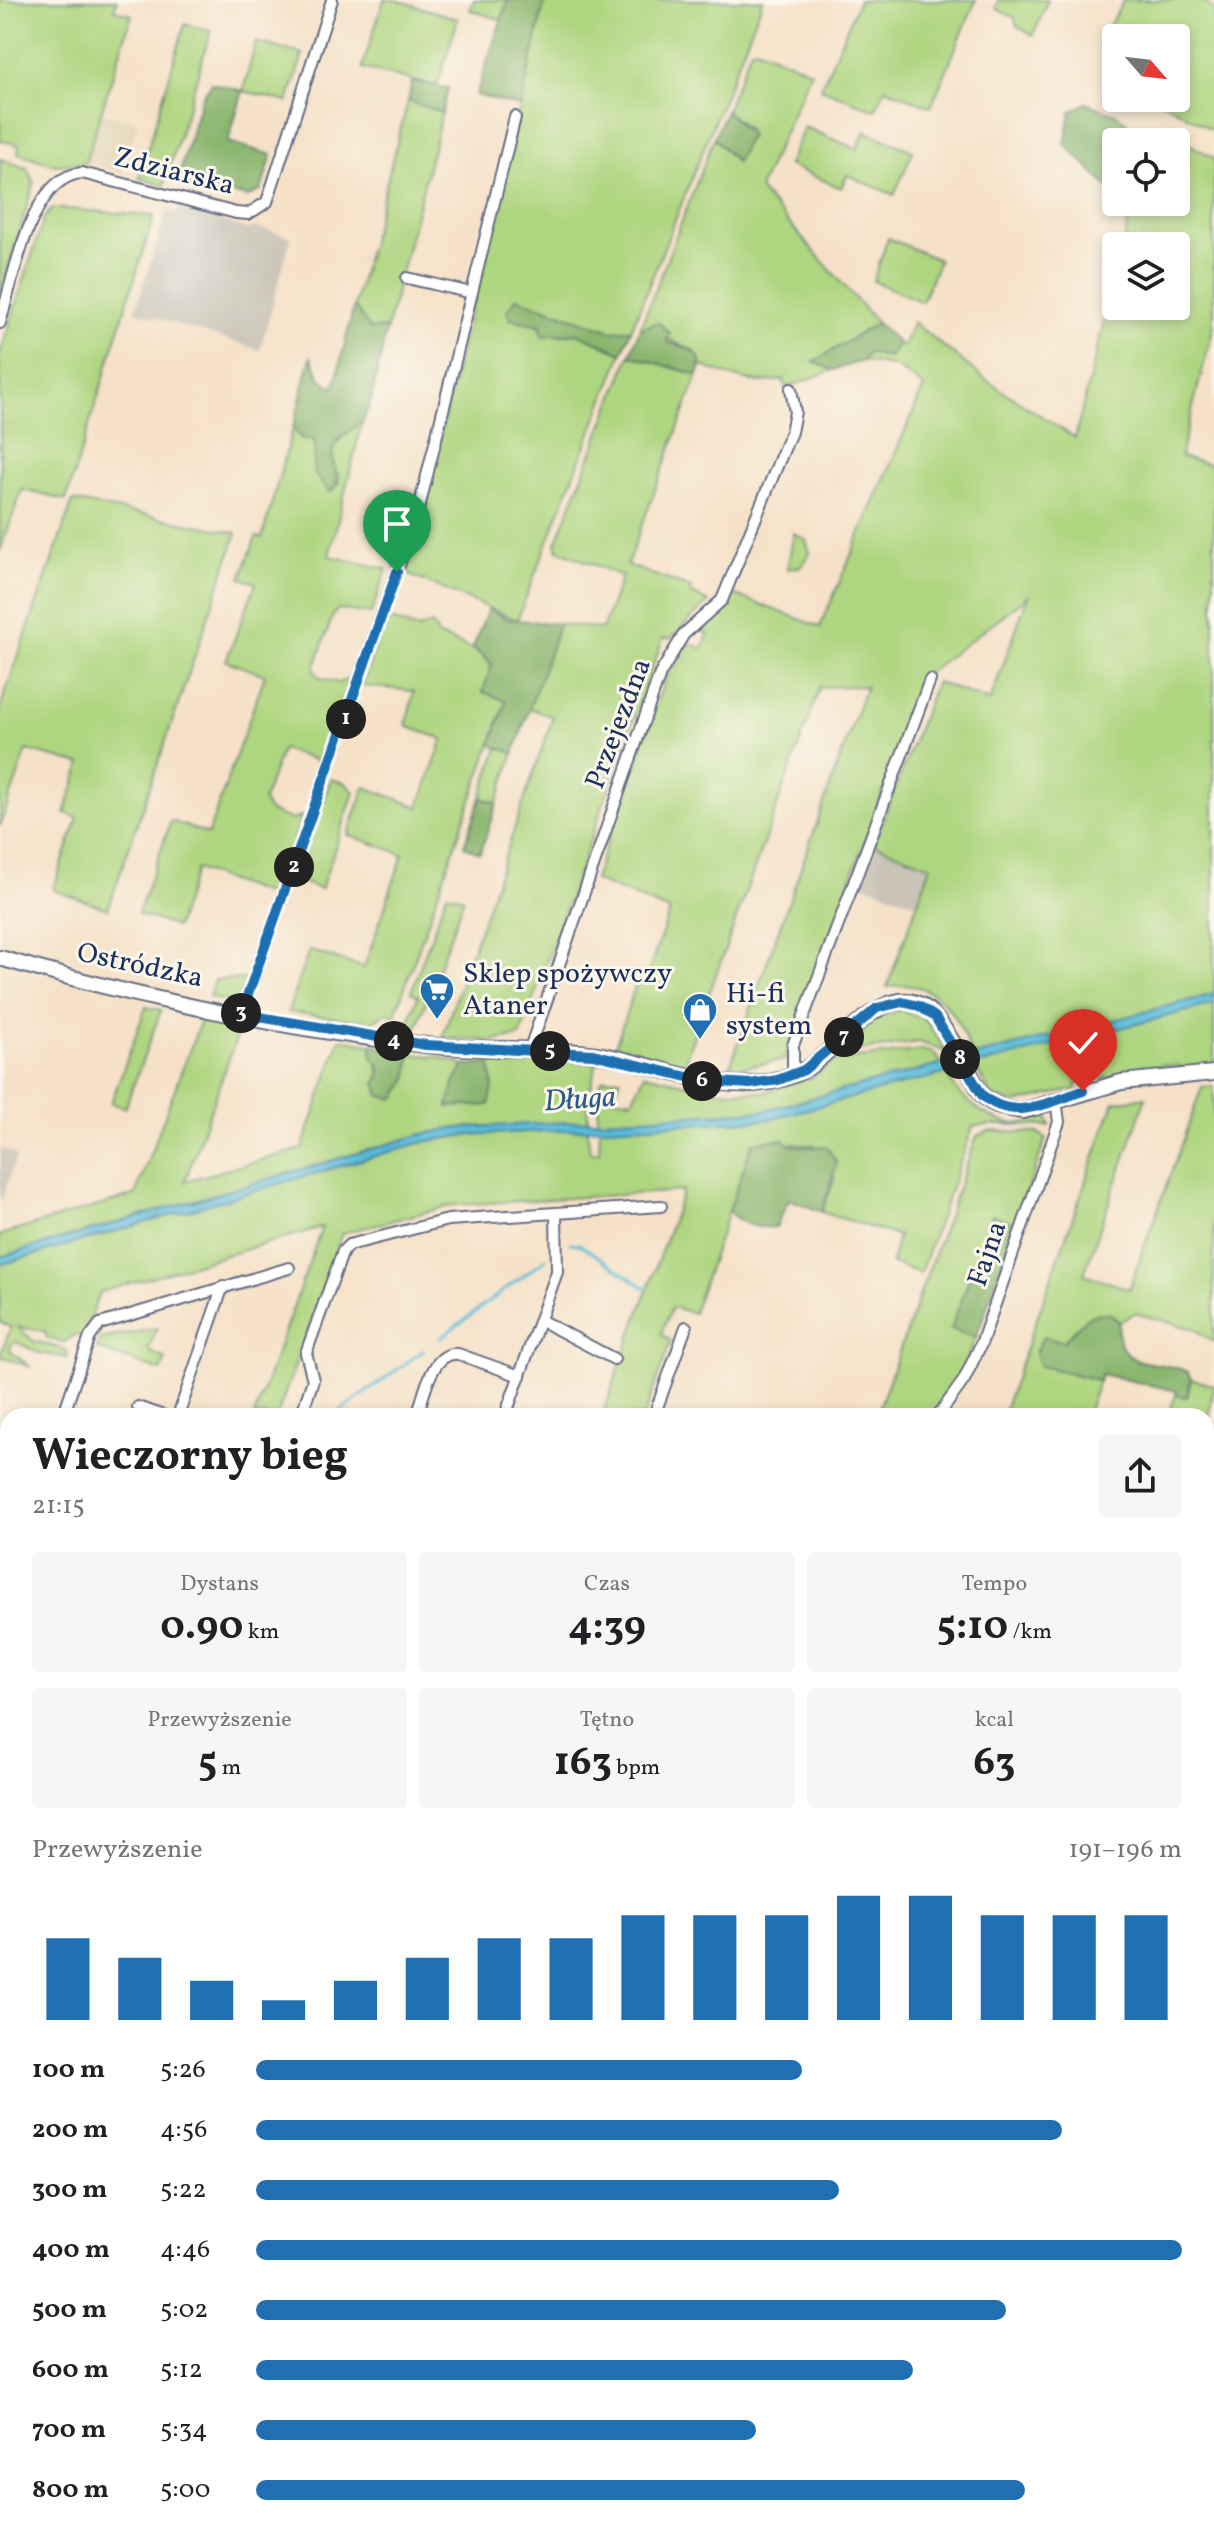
<!DOCTYPE html>
<html lang="pl">
<meta charset="utf-8">
<style>
:root{--surface:#fff;--page:#f6f6f6;--text:#202124;--muted:#757577;--accent:#1f6fb2}
body{margin:0;font-family:Vollkorn,serif;background:var(--page);color:var(--text);height:100vh;display:flex;flex-direction:column;font-size:30px;white-space:nowrap}
*{box-sizing:border-box;margin:0}
p{font-size:26px;color:var(--muted)}
.icon{flex:none;width:44px;height:44px;fill:none;stroke:currentColor;stroke-width:2;stroke-linecap:round;stroke-linejoin:round}
.map{position:relative;flex:1;overflow:hidden}
.sheet{position:absolute;left:0px;top:1408px;width:1214px;height:1128px;display:flex;flex-direction:column;background:var(--surface);border-radius:24px 24px 0 0;box-shadow:0 4px 12px #0003}
.sheet>*{flex:none}
.needle{width:52px;rotate:118deg}
.fabs{position:absolute;left:1102px;top:24px;display:grid;gap:16px}
.fabs a{display:grid;place-items:center;width:88px;height:88px;border-radius:8px;background:var(--surface);box-shadow:0 4px 12px #0003;font-size:40px}
.pin{position:absolute;display:grid;place-items:center;width:68px;height:68px;color:#fff;margin:-82px -34px;border-radius:50% 50% 50% 0;rotate:-45deg;box-shadow:0 0 8px #0007}
.pin .icon{rotate:45deg}
.km{position:absolute;width:40px;height:40px;margin:-20px;border-radius:50%;background:#222;color:#fff;font-size:22px;line-height:40px;text-align:center}
.round{display:grid;place-items:center;flex:none;width:84px;height:84px;border-radius:8px;background:var(--page)}
.headline{display:flex;align-items:center;justify-content:space-between;height:136px;padding:0 32px}
h1{font-size:44px;font-weight:700;line-height:60px}
.stats{display:grid;grid-template-columns:repeat(3,1fr);gap:12px;height:136px;padding:8px 32px}
.stats div{display:grid;align-content:center;border-radius:8px;background:var(--page);text-align:center}
.stats b{font-size:40px;font-weight:700}
.stats small{font-size:22px;font-weight:400}
.stats p{font-size:22px}
.chart{height:224px;padding:16px 32px}
.chart p{display:flex;justify-content:space-between}
.chart svg{width:100%;height:144px;margin-top:8px;stroke:var(--accent);stroke-width:6}
ul{padding:0 32px;list-style:none;font-size:26px}
li{display:grid;grid-template-columns:128px 96px 1fr;align-items:center;height:60px}
li i{height:20px;border-radius:10px;background:var(--accent)}
.map>svg:first-child{display:block}
</style>
<div class="map">
<svg width="1214" height="2536" viewBox="0 0 1214 2536">
<rect width="100%" height="100%" fill="#fbf7ec"/>
<filter id="ink" filterUnits="userSpaceOnUse"><feTurbulence type="fractalNoise" baseFrequency=".0125" numOctaves="2"/><feDisplacementMap in="SourceGraphic" scale="16" xChannelSelector="R" yChannelSelector="G"/><feConvolveMatrix kernelMatrix="1 2 1 2 8 2 1 2 1" color-interpolation-filters="sRGB"/></filter>
<filter id="wash" filterUnits="userSpaceOnUse"><feTurbulence type="fractalNoise" baseFrequency=".006" numOctaves="4" result="noise"/><feDisplacementMap in="SourceGraphic" scale="32" xChannelSelector="R" yChannelSelector="G"/><feGaussianBlur stdDeviation="1.8" result="paint"/><feColorMatrix in="noise" values="0 0 0 0 0 0 0 0 0 0 0 0 0 0 0 0 0 1.4 0 .05"/><feComposite in="paint" operator="in"/></filter>
<g filter="url(#wash)">
<rect width="100%" height="100%" fill="#f5e1c7"/>
<path fill="#e4d6b8" d="M101,112L138,122L122,173L85,163Z
M0,1894L8,1897V2223L4,2235L0,2236Z"/>
<path fill="#c9c3b8" d="M181,208L246,229L256,227L291,237L260,350L135,311L167,211L175,214Z
M874,844L931,865L917,904L860,883Z
M0,1148L17,1155L0,1203Z"/>
<path fill="#aed57f" stroke="#64826e" stroke-width="2" d="M0,0H117L114,10L132,15L85,163L56,165L18,153L19,145L0,140Z
M384,0H397L458,19L437,86L362,68Z
M474,0H508L502,20L470,10Z
M545,0H763L631,330L611,331L517,298L507,311L558,336L577,333L622,353L517,620L407,574Z
M859,0H976L931,107L885,88L875,110L821,88Z
M998,0H1048L1033,36L1017,26L1014,17L996,9Z
M1124,0H1200L1214,9V131L1159,100L1176,98V38H1129L1109,26Z
M185,24L211,31L164,186L139,178Z
M256,42L303,54L288,102L243,91Z
M756,48L811,71L759,189L877,323L814,362L833,370L786,388L783,379C756,388 729,375 702,366L694,350C680,346 649,328 640,329L714,138L736,162L748,129L726,111L751,49Z
M408,101L442,113L387,328L370,329L354,306Z
M1153,124L1214,158V325L1180,457L1214,465V994L972,1057C959,1016 937,976 887,987L931,866L874,844L936,682L990,701L1028,596L926,674L784,1060L729,1069L866,686L820,687L684,1063L615,1047L637,981L644,983L670,911L594,880L665,679L671,667L677,665L685,642L703,648L708,634L702,631L725,611L733,594L820,627L924,387L896,367L863,361L867,353L889,357L898,343L903,347L913,322L986,380L1075,438L1116,272V306H1176V246H1123L1131,210L1144,202H1176V142H1149Z
M804,127L857,149L865,131L913,151L894,195L847,175L841,188L788,165Z
M0,159L27,168L34,183L0,295Z
M53,208L154,216L66,500L22,490L0,551V354L44,218Z
M888,238L939,260L922,302L873,281Z
M630,355L698,375L627,565L691,588L690,593L709,602L670,639L663,638L520,1036L492,1041L442,1038L553,717L529,708L559,624L602,629L622,576L558,550L556,544Z
M363,419L329,556L387,569L371,614L338,609L333,615L314,669L320,678L339,683L349,678L320,762L282,749L263,801L269,811L292,820L302,816L274,897L196,869L176,927L138,914L171,821L208,834L265,675L226,661L256,583L241,578L256,537L262,538L293,428L301,438L315,440L314,474L338,485C340,475 337,475 334,467C325,445 350,432 363,419Z
M73,501L237,533L108,909L53,890L78,818L65,813L81,764L27,750L0,826V708Z
M794,533L806,540L810,553L802,566L787,569Z
M386,618L418,629L432,624L439,636C486,653 489,655 506,701L395,1015L386,1012L372,1022L288,1012L309,950L364,968L403,854L348,835L365,787L419,807L443,739L406,726L414,691L362,686Z
M498,748L514,753L497,803L481,798Z
M331,779L345,783L354,792L321,889L295,880Z
M447,893L464,898L416,1029L407,1027L418,996L411,992Z
M246,979L237,1003L209,997L215,980Z
M1214,1004V1068L1181,1071V1066L1160,1065V1068L1077,1083V1089L1015,1103L992,1096L974,1066Z
M146,1007L161,1010L125,1108L111,1103Z
M900,1010L926,1020L947,1052L919,1042L836,1054L875,1018Z
M202,1017L241,1025L185,1181L302,1149L340,1039L371,1044L380,1075L407,1081L411,1054L440,1057L465,1066L455,1081L493,1087L490,1063L511,1062L512,1058L597,1062L588,1099V1121L457,1128L423,1134L0,1257V1235L135,1195Z
M922,1050L933,1053L943,1064L762,1111L597,1121L600,1084L603,1079L621,1078L614,1097L632,1100L645,1074L714,1090L764,1092L813,1077L835,1061Z
M947,1073C956,1096 992,1127 1023,1123C1031,1122 1040,1117 1047,1114L1050,1126C1032,1126 984,1122 973,1127L920,1273L891,1263L898,1236L822,1212L835,1178L815,1145L753,1142L693,1313L672,1307L661,1334L671,1341L644,1416H602L683,1191L454,1205L342,1233L277,1416H254L322,1227L100,1292L83,1336L75,1335L64,1342L47,1339L45,1331L18,1327L33,1341L67,1350L68,1358L39,1353L17,1342L11,1344L10,1351L31,1367L0,1356L11,1327L0,1322V1265L423,1142L467,1135L587,1129L590,1152H599L600,1128L766,1120Z
M1214,1086V1342L1194,1329L1135,1313L1119,1322L1111,1314L1076,1328L1040,1366L1099,1380L1086,1416H1002L1114,1102L1146,1097L1084,1274L1129,1289L1202,1087Z
M989,1131L1038,1133L1046,1138L1016,1224L993,1215L951,1329L976,1338L957,1380L931,1416H876L977,1136Z
M157,1328L148,1351L166,1359L161,1371L97,1349L101,1339Z
M1191,1379L1214,1385L1209,1416H1168L1176,1395L1187,1397Z
M1214,1543V1627L1206,1623V1564Z
M1212,1699L1214,1767L1211,1763L1206,1768V1705L1210,1706Z
M1214,1888V1980L1206,2002V1900Z
M1214,2023V2209H1206V2025Z
M34,2528H93L90,2536H31Z
M590,2528H692L689,2536H587Z
M693,2528H757L755,2536H707Z
M856,2528H906L903,2536H854Z
M1018,2528H1161L1159,2536H1016Z"/>
<path fill="#8ab66e" stroke="#527266" stroke-width="2" d="M508,0H545L521,107L476,95Z
M412,82L448,88L442,113L408,101Z
M212,83L243,91L228,142L272,155L261,190L248,197L177,182L202,97Z
M1086,103L1118,115L1146,142H1116V195L1065,144L1071,112Z
M726,111L750,135L736,162L714,138Z
M516,298L611,331L631,330L622,353L577,333L542,336L541,325L510,319L507,311Z
M354,306L370,329L387,328C380,353 375,396 364,418C358,429 342,433 336,443C324,464 348,475 330,493L314,474L315,440L301,438L293,428L311,357L321,379L334,388Z
M658,322L670,333L667,342C686,348 708,351 698,375L630,355L640,329Z
M877,323L898,343L889,357L868,353L863,361L833,370L814,362Z
M488,609L508,619L559,624L514,753L491,745L506,701L483,692L492,663L473,648Z
M481,798L497,803L480,853L464,846Z
M371,1044L411,1054L407,1081L394,1099L380,1096L376,1083L380,1075L379,1064L372,1058Z
M490,1063L493,1087L489,1105L448,1107L455,1081L465,1066Z
M783,1139L791,1146L827,1147L837,1163L822,1212L789,1199L776,1227C757,1228 742,1226 729,1211L753,1142Z
M992,1215L1016,1224L976,1338L951,1329Z
M1098,1313L1111,1314L1119,1322C1114,1374 1157,1357 1188,1372L1191,1379L1187,1397L1176,1395L1177,1391L1101,1374L1099,1380L1040,1366L1035,1353L1043,1337L1064,1341L1086,1318Z"/>
<path fill="#59bbd8" stroke="#3a759b" stroke-width="2" d="M1214,994V1004L766,1120L467,1135L423,1142L0,1265V1257L423,1134L457,1128L762,1111Z"/>
<g fill="none" stroke-linecap="round" stroke-linejoin="round">
<path stroke="#59bbd8" stroke-width="3" d="M570,1243L579,1244L647,1289
M440,1338L546,1259
M334,1416L424,1350
M1206,2259L1214,2261"/>
</g>
</g>
<g filter="url(#ink)">
<g fill="none" stroke-linecap="round" stroke-linejoin="round">
<defs>
<path id="street" d="M407,278L472,293
M0,323C13,281 30,176 82,173L236,213L248,214L267,202L332,0
M241,1014L419,508L515,117
M529,1051L660,674L684,634L722,600L791,432L795,412L791,389
M793,1075V1045L930,680
M540,1320L614,1359
M138,1407L164,1416
M63,1416L90,1337L100,1324L289,1268
M178,1416L223,1286
M301,1416L313,1380L306,1353L343,1251L349,1245L448,1220L661,1206
M417,1416C424,1396 431,1351 458,1354L520,1376
M505,1416L557,1272L556,1213
M654,1416L686,1327
M938,1416L964,1380L981,1344L1059,1122L1056,1100
M0,1636L8,1613
M0,1875L8,1878
M1206,2424L1214,2403
M98,2536L101,2528
M262,2536L265,2528
M532,2536L535,2528
M950,2536L953,2528
M1167,2536L1169,2528"/>
<path id="secondary" d="M0,958C138,998 283,1029 426,1045C480,1051 535,1047 589,1053C639,1059 685,1082 736,1084C760,1085 785,1081 806,1069C840,1048 892,967 935,1017C954,1039 967,1070 982,1095C994,1106 1006,1109 1023,1111L1121,1082L1214,1073
M0,2246L8,2244
M1206,2367L1214,2370"/>
</defs>
<use href="#street" stroke="#676d83" stroke-width="14"/>
<use href="#secondary" stroke="#676d83" stroke-width="18"/>
<use href="#street" stroke="#fff" stroke-width="10"/>
<use href="#secondary" stroke="#fff" stroke-width="14"/>
</g>
</g>
<g fill="none" stroke-linecap="round" stroke-linejoin="round" filter="url(#ink)">
<defs>
<path id="route" d="M397,572L241,1014L426,1045L593,1054L704,1081L750,1084L778,1080L804,1070L877,1008L902,1002L919,1006L935,1017L982,1095C1013,1123 1049,1102 1083,1091"/>
</defs>
<use href="#route" stroke="#fff" stroke-width="16"/>
<use href="#route" stroke="#1f6fb2" stroke-width="10"/>
</g>
<defs>
<symbol id="supermarket-pin" viewBox="-11 -11 22 30"><path d="M0 17L-7.5 6A9.5 9.5 0 1 1 7.5 6Z" fill="#1f6fb2" stroke="#fbf7ec"/><path d="M-6-5.5h2.5l.6 2H6L4.5 2H-2.5L-4.4-4H-6ZM-1.5 3.2a1.3 1.3 0 1 0 .1 0ZM3 3.2a1.3 1.3 0 1 0 .1 0Z" fill="#fff"/></symbol>
<symbol id="shop-pin" viewBox="-11 -11 22 30"><path d="M0 17L-7.5 6A9.5 9.5 0 1 1 7.5 6Z" fill="#1f6fb2" stroke="#fbf7ec"/><path d="M-5-2.5h2.3a2.7 3.5 0 0 1 5.4 0H5L5.5 6h-11ZM-1.5-2.5h3a1.5 2.3 0 0 0-3 0Z" fill="#fff"/></symbol>
</defs>
<g fill-rule="evenodd">
<use href="#supermarket-pin" x="417" y="970" width="40" height="54"/>
<use href="#shop-pin" x="680" y="990" width="40" height="54"/>
</g>
<g text-anchor="middle" dominant-baseline="central" stroke-width="6" stroke-linejoin="round" paint-order="stroke">
<g font-size="28" fill="#1b2f5e" stroke="#fbf7ec">
<text transform="translate(174 172) rotate(14)">Zdziarska</text>
<text transform="translate(619 724) rotate(-69)">Przejezdna</text>
<text transform="translate(140 966) rotate(12)">Ostródzka</text>
<text transform="translate(988 1254) rotate(-71)">Fajna</text>
</g>
<g font-size="28" fill="#1b2f5e" stroke="#fbf7ec" text-anchor="start">
<text x="463" y="974">Sklep spożywczy<tspan x="463" dy="32">Ataner</tspan></text>
<text x="726" y="994">Hi-fi<tspan x="726" dy="32">system</tspan></text>
</g>
<g font-size="30" font-style="italic" fill="#2e5983" stroke="#fbf7ec">
<text transform="translate(580 1100) rotate(-4)">Długa</text>
</g>
</g>
</svg>
<div class="fabs">
<a><svg class="needle" viewBox="-14 -14 28 28"><path d="M0-13l5 13h-10z" fill="#e53935"/><path d="M0 13l5-13h-10z" fill="#757577"/></svg></a>
<a><svg class="icon" aria-label="locate" viewBox="0 0 24 24"><circle cx="12" cy="12" r="6"/><path d="M12 2v4M12 18v4M2 12h4M18 12h4"/></svg></a>
<a><svg class="icon" aria-label="layers" viewBox="0 0 24 24"><path d="M12 4l9 5-9 5-9-5zM3 14l9 5 9-5"/></svg></a>
</div>
<div class="pin" style="left:397px;top:572px;background:#1e9e55"><svg class="icon" aria-label="arrive" viewBox="0 0 24 24"><path d="M6 21V4h12l-3 4 3 4H6"/></svg></div>
<div class="pin" style="left:1083px;top:1091px;background:#d93025"><svg class="icon" aria-label="check" viewBox="0 0 24 24"><path d="M5 12l5 5 9-10"/></svg></div>
<b class="km" style="left:346px;top:719px">1</b>
<b class="km" style="left:294px;top:867px">2</b>
<b class="km" style="left:241px;top:1013px">3</b>
<b class="km" style="left:394px;top:1041px">4</b>
<b class="km" style="left:550px;top:1051px">5</b>
<b class="km" style="left:702px;top:1081px">6</b>
<b class="km" style="left:844px;top:1037px">7</b>
<b class="km" style="left:960px;top:1059px">8</b>
<section class="sheet">
<div class="headline"><div><h1>Wieczorny bieg</h1><p>21:15</p></div><a class="round"><svg class="icon" aria-label="share" viewBox="0 0 24 24"><path d="M12 15V3M7 8l5-5 5 5M5 13v7h14v-7"/></svg></a></div>
<div class="stats">
<div><p>Dystans</p><b>0.90<small> km</small></b></div>
<div><p>Czas</p><b>4:39</b></div>
<div><p>Tempo</p><b>5:10<small> /km</small></b></div>
</div>
<div class="stats">
<div><p>Przewyższenie</p><b>5<small> m</small></b></div>
<div><p>Tętno</p><b>163<small> bpm</small></b></div>
<div><p>kcal</p><b>63</b></div>
</div>
<div class="chart"><p><span>Przewyższenie</span>191–196 m</p>
<svg viewBox="0 0 160 44" preserveAspectRatio="none"><path d="M5 44V19M15 44V25M25 44V32M35 44V38M45 44V32M55 44V25M65 44V19M75 44V19M85 44V12M95 44V12M105 44V12M115 44V6M125 44V6M135 44V12M145 44V12M155 44V12"/></svg>
</div>
<ul>
<li><b>100 m</b>5:26<i style="width:59%"></i></li>
<li><b>200 m</b>4:56<i style="width:87%"></i></li>
<li><b>300 m</b>5:22<i style="width:63%"></i></li>
<li><b>400 m</b>4:46<i style="width:100%"></i></li>
<li><b>500 m</b>5:02<i style="width:81%"></i></li>
<li><b>600 m</b>5:12<i style="width:71%"></i></li>
<li><b>700 m</b>5:34<i style="width:54%"></i></li>
<li><b>800 m</b>5:00<i style="width:83%"></i></li>
</ul>
</section>
</div>
